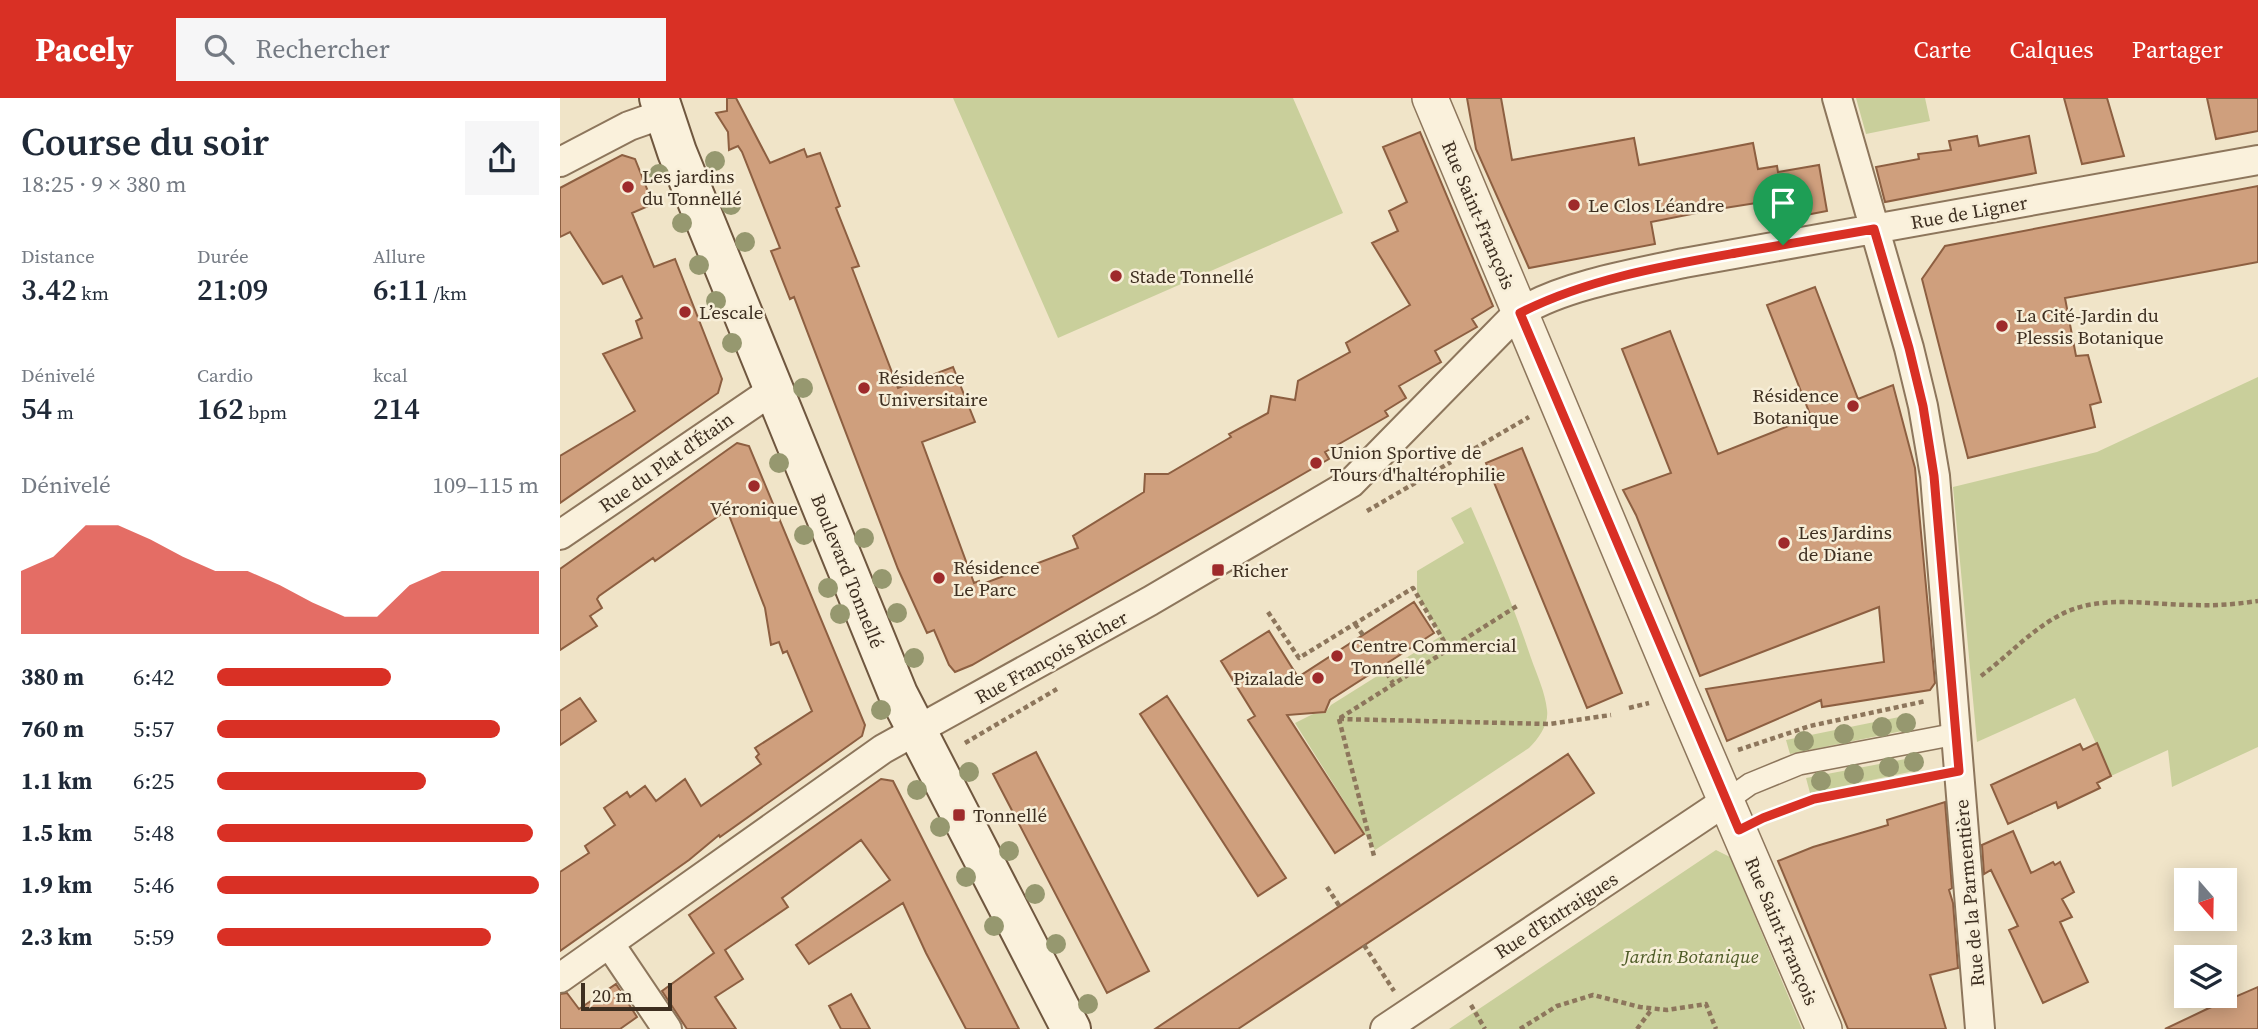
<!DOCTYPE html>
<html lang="fr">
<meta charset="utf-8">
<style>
:root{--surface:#fff;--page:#f6f6f7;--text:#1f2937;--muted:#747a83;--accent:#d93025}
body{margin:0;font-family:"Source Serif 4",serif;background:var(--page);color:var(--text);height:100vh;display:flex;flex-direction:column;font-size:26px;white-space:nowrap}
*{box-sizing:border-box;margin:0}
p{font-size:23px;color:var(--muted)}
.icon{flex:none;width:38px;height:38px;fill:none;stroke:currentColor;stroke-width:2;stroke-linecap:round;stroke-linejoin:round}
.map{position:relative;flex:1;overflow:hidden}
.drawer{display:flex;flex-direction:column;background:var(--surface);width:560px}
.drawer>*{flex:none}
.needle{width:46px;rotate:160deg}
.buttons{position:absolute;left:1614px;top:770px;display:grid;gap:14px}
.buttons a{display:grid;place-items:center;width:63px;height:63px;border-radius:0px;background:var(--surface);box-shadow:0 4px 18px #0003;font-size:35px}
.scale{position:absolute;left:21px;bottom:18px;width:91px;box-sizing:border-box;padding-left:7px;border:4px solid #3d2e20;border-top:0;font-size:19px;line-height:24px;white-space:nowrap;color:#3d2e20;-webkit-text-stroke:5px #f7eed8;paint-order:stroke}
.pin{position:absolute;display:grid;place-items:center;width:60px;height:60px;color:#fff;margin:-72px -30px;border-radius:50% 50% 50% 0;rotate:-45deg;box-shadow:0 0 7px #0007}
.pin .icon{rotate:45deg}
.round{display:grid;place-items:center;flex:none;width:74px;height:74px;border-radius:0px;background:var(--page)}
.overview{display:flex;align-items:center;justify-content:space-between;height:119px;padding:0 21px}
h1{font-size:38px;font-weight:600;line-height:52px}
.stats{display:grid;grid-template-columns:repeat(3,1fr);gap:10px;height:119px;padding:7px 21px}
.stats div{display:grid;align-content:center}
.stats b{font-size:30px;font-weight:600}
.stats small{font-size:19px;font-weight:400}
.stats p{font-size:19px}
.chart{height:196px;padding:14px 21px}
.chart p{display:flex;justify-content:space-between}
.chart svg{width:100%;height:126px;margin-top:7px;fill:var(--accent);opacity:.7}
ul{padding:0 21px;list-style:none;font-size:23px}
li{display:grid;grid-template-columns:112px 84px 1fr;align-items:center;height:52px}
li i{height:18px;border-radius:9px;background:var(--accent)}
header{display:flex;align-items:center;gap:42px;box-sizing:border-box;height:98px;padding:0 35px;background:var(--accent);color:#fff}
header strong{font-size:33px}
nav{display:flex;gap:38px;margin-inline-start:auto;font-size:24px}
.search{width:490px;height:63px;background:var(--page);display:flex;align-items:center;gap:18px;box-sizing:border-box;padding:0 24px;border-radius:0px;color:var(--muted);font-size:26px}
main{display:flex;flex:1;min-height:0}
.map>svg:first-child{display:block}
</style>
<header>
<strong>Pacely</strong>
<div class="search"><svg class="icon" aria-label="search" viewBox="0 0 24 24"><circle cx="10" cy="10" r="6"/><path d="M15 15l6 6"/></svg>Rechercher</div>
<nav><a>Carte</a><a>Calques</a><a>Partager</a></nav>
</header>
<main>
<section class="drawer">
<div class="overview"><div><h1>Course du soir</h1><p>18:25 · 9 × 380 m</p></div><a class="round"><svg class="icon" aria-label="share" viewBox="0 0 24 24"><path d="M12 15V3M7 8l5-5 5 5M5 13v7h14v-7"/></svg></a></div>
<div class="stats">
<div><p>Distance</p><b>3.42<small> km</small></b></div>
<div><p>Durée</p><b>21:09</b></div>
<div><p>Allure</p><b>6:11<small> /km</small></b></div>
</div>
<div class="stats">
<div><p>Dénivelé</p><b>54<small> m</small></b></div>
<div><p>Cardio</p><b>162<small> bpm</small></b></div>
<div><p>kcal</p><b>214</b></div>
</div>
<div class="chart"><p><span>Dénivelé</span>109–115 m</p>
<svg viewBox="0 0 160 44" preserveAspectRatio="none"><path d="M0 44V22L10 17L20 6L30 6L40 11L50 17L60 22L70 22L80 27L90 33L100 38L110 38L120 27L130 22L140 22L150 22L160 22V44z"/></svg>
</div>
<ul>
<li><b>380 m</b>6:42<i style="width:54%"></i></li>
<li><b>760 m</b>5:57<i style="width:88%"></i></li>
<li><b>1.1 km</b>6:25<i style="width:65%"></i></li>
<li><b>1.5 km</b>5:48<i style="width:98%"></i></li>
<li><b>1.9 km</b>5:46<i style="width:100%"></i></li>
<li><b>2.3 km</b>5:59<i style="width:85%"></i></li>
</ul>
</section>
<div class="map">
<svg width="1698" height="931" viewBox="0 0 1698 931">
<rect width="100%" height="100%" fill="#f0e4c8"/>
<path fill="#c9cf9b" d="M393,0H733L783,115L498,240Z
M1296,0H1365L1370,23L1306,36Z
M1698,279V649L1612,689L1608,652L1551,678L1515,600L1417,644L1393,389L1537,354Z
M911,409C933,459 954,509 971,560C977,577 985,594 987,612C989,626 979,640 969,650L815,752L735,625L753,616L765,615L771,607L881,538L857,496V473L904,445L891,420Z
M1349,617L1352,631L1230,656L1226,642Z
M1356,659L1359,672L1250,695L1246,680Z
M1156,752L1170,759L1242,931H889Z"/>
<path fill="#cf9f7d" stroke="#8d5f41" stroke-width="2" d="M167,0H176L210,65L244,51L247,59L260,55L280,108L276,110L299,168L292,170L338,290L393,269L415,324L362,344L414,485L419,483L420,487L518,450L513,438L584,394L585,376H608L671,339L669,336L708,315L711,298L735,302L738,283L790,254L786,245L850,207L812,145L838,133L829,113L847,104L823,49L860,34L933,208L912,221L917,229L875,253L881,264L839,288L846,300L825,313L828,318L765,354L769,361L412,567L395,574L389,567L374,532L367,535L338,471L234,199L230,201L211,153L220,150L182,54L178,48L169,52L168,34L156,15L167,13Z
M907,0H941L952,62L1074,40L1079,67L1193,45L1198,71L1217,68L1218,74L1259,67L1267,113L1225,121L1222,101L1152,112L1091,124L1095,146L969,170L916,51Z
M1504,0H1547L1564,58L1522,66Z
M1647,0H1698V33L1656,41Z
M1417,38L1419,48L1469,38L1476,75L1325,104L1316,69L1359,61L1358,56L1391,52L1389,43Z
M62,57L75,61L93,106L72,115L94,169L115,161L162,281L158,295L0,405V358L75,313L43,256L82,240L76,223L82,220L62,178L43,186L10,134L0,139V90Z
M1698,88V164L1505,200L1516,258L1528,257L1541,304L1530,307L1535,329L1408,360L1362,181L1385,148Z
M1255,189L1298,301L1333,287L1355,370L1375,585L1370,592L1262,609L1261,602L1167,643L1146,591L1324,564L1319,509L1140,578L1076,417L1063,392L1111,375L1062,251L1110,233L1158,356L1251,319L1207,207Z
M177,345L189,348L305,627L302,638L160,739L159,737L129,762L0,853V774L29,755L25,748L55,727L44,710L67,694L70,699L85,688L96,703L125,681L141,708L201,666L196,659L199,656L195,650L252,613L227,553L223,555L219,544L211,547L205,510L167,412L95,463L93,460L39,498L37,501L42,510L30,518L37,528L0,552V471Z
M962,350L1062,595L1027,610L926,365Z
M854,504L874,535L770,602L765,614L727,617L804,736L775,755L688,622L695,618L661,563L709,533L738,579Z
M607,598L726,780L698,798L580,616Z
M20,600L36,623L0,647V613Z
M1537,645L1551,678L1537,685L1540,690L1498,710L1496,704L1448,726L1431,687L1520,646L1523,652Z
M476,654L589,873L547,895L433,676Z
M1008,656L1034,695L678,931H595Z
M321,681L333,683L459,931H406L366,855L343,805L249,866L236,847L330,782L301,742L222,800L228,809L165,852L183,881L155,899L176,931H127L102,893L154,855L129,817Z
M1385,704L1392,790L1389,792L1393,805L1398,870L1370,877L1386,931H1288L1218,763L1253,749L1328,727L1327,722Z
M1453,733L1471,775L1493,764L1495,767L1500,764L1514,794L1502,801L1512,819L1500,824L1528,884L1483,905L1449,832L1458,828L1431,772L1424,776L1422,747Z
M56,886L77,919L60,931H0V896L7,895L19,911Z
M1698,889V931H1605L1647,911Z
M291,896L310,931H281L269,908Z"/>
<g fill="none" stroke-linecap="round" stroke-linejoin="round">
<defs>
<path id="pedestrian" d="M1166,703L1190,686L1239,666L1396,636"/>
<path id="minor" d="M1277,0L1349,250L1363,308L1375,378L1420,931
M0,64L69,28L103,16
M0,437L213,292
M49,845L107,931
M0,880L323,651L590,503L791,385L941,232C947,226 954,218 961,214C1002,188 1076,175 1124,165L1698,62
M825,931L1166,703"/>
<path id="tertiary" d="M870,0L1120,596L1264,931"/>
<path id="secondary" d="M99,0L117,54L338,596L511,931"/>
</defs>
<use href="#pedestrian" stroke="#8d765c" stroke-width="24"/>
<use href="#minor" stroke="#8d765c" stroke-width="32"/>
<use href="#tertiary" stroke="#8d765c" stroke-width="38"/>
<use href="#secondary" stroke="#6f573f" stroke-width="42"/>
<path stroke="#8d765c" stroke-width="4.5" stroke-dasharray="5 3.5" stroke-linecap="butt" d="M907,355L969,319
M807,413L891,364
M708,514L739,560L853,490L888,550
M795,526L803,537
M822,568L833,585
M1421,578C1448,558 1472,531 1502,516C1541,496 1591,507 1634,507C1655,508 1677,506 1698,503
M1069,610L1089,605
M780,620L957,508
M779,621L989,626L1051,617
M779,621L814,758
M405,645L497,591
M1178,652L1250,628L1366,603
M1206,719L1253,701L1371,679
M767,789L780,809
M804,847L834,893
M911,907L925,931
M960,931L997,908L1033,897L1080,909L1107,912L1146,906L1156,931
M1077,931L1092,911"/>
<use href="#pedestrian" stroke="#faf1dc" stroke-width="21"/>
<use href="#minor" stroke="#faf1dc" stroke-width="28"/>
<use href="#tertiary" stroke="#faf1dc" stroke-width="35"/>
<use href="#secondary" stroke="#faf1dc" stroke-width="38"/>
</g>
<g fill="#96986f">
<circle cx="155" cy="63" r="10"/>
<circle cx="99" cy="76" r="10"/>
<circle cx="171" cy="107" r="10"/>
<circle cx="122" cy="125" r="10"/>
<circle cx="185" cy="144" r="10"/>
<circle cx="139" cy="167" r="10"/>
<circle cx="156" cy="203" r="10"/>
<circle cx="172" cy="245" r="10"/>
<circle cx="243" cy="290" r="10"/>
<circle cx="219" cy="365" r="10"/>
<circle cx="244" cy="437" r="10"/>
<circle cx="304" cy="440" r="10"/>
<circle cx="322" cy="481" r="10"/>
<circle cx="268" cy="490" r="10"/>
<circle cx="337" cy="515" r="10"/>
<circle cx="280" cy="516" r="10"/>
<circle cx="354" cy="560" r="10"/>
<circle cx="321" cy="612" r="10"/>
<circle cx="1346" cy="625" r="10"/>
<circle cx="1322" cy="629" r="10"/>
<circle cx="1284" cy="636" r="10"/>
<circle cx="1244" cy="643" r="10"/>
<circle cx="1354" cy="664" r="10"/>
<circle cx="1329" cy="669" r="10"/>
<circle cx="409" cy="674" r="10"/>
<circle cx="1294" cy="676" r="10"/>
<circle cx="1261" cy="683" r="10"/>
<circle cx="357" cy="692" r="10"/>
<circle cx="380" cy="729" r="10"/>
<circle cx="449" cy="753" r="10"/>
<circle cx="406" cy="779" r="10"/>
<circle cx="475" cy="796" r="10"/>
<circle cx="434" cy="828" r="10"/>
<circle cx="496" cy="846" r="10"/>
<circle cx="528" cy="906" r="10"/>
</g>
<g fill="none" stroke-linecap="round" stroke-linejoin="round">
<defs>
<path id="route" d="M1314,131L1349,250L1363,308L1374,378L1399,673L1254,701L1203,720L1179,732L960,215C1027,181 1103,168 1176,155C1222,147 1268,139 1314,131Z"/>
</defs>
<use href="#route" stroke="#fff" stroke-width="14"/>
<use href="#route" stroke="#d93025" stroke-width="9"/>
</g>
<g fill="#9e2a2b" stroke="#f7eed8" stroke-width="2.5">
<circle cx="68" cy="89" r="7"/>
<circle cx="1014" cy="107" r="7"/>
<circle cx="556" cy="178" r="7"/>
<circle cx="125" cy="214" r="7"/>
<circle cx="1442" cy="228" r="7"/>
<circle cx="304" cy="290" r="7"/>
<circle cx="1293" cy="308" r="7"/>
<circle cx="756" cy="365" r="7"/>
<circle cx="194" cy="388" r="7"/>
<circle cx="1224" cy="445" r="7"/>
<rect x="651" y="465" width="14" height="14" rx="3.5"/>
<circle cx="379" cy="480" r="7"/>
<circle cx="777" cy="558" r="7"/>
<circle cx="758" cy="580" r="7"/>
<rect x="392" y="710" width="14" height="14" rx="3.5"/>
</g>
<g text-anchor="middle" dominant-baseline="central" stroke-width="5" stroke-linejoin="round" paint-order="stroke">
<g font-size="19" fill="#3d2e20" stroke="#f7eed8" text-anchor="start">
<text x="82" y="78">Les jardins<tspan x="82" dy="22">du Tonnellé</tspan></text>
<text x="1028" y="107">Le Clos Léandre</text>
<text x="570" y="178">Stade Tonnellé</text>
<text x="139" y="214">L’escale</text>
<text x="1456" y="217">La Cité-Jardin du<tspan x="1456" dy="22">Plessis Botanique</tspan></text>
<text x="318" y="279">Résidence<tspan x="318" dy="22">Universitaire</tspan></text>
<text x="1279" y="297" text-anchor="end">Résidence<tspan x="1279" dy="22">Botanique</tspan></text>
<text x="770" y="354">Union Sportive de<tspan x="770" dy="22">Tours d'haltérophilie</tspan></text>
<text x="194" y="410" text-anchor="middle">Véronique</text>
<text x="1238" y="434">Les Jardins<tspan x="1238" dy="22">de Diane</tspan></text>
<text x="393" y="469">Résidence<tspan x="393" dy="22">Le Parc</tspan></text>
<text x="672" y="472">Richer</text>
<text x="791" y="547">Centre Commercial<tspan x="791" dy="22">Tonnellé</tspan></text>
<text x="744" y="580" text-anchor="end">Pizalade</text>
<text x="413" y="717">Tonnellé</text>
</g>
<g font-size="19" fill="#3d2e20" stroke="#f7eed8">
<text transform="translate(1409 114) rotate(-10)">Rue de Ligner</text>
<text transform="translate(919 117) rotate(67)">Rue Saint-François</text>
<text transform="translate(106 364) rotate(-35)">Rue du Plat d'Étain</text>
<text transform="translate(288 473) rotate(68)">Boulevard Tonnellé</text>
<text transform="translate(491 559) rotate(-29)">Rue François Richer</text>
<text transform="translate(1409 795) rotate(-95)">Rue de la Parmentière</text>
<text transform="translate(996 817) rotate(-33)">Rue d'Entraigues</text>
<text transform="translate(1222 833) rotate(67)">Rue Saint-François</text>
</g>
<g font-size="19" font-style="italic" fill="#4d5a26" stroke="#f7eed8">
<text x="1131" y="858">Jardin Botanique</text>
</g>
</g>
</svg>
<div class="buttons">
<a><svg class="needle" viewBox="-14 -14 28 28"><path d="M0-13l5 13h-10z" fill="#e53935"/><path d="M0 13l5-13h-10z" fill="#747a83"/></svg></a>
<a><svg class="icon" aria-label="layers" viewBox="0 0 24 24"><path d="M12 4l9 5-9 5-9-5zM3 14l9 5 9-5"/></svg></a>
</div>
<div class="scale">20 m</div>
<div class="pin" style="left:1223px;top:147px;background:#1e9e55"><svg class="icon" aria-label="arrive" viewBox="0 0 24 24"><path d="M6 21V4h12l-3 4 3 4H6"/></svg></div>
</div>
</main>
